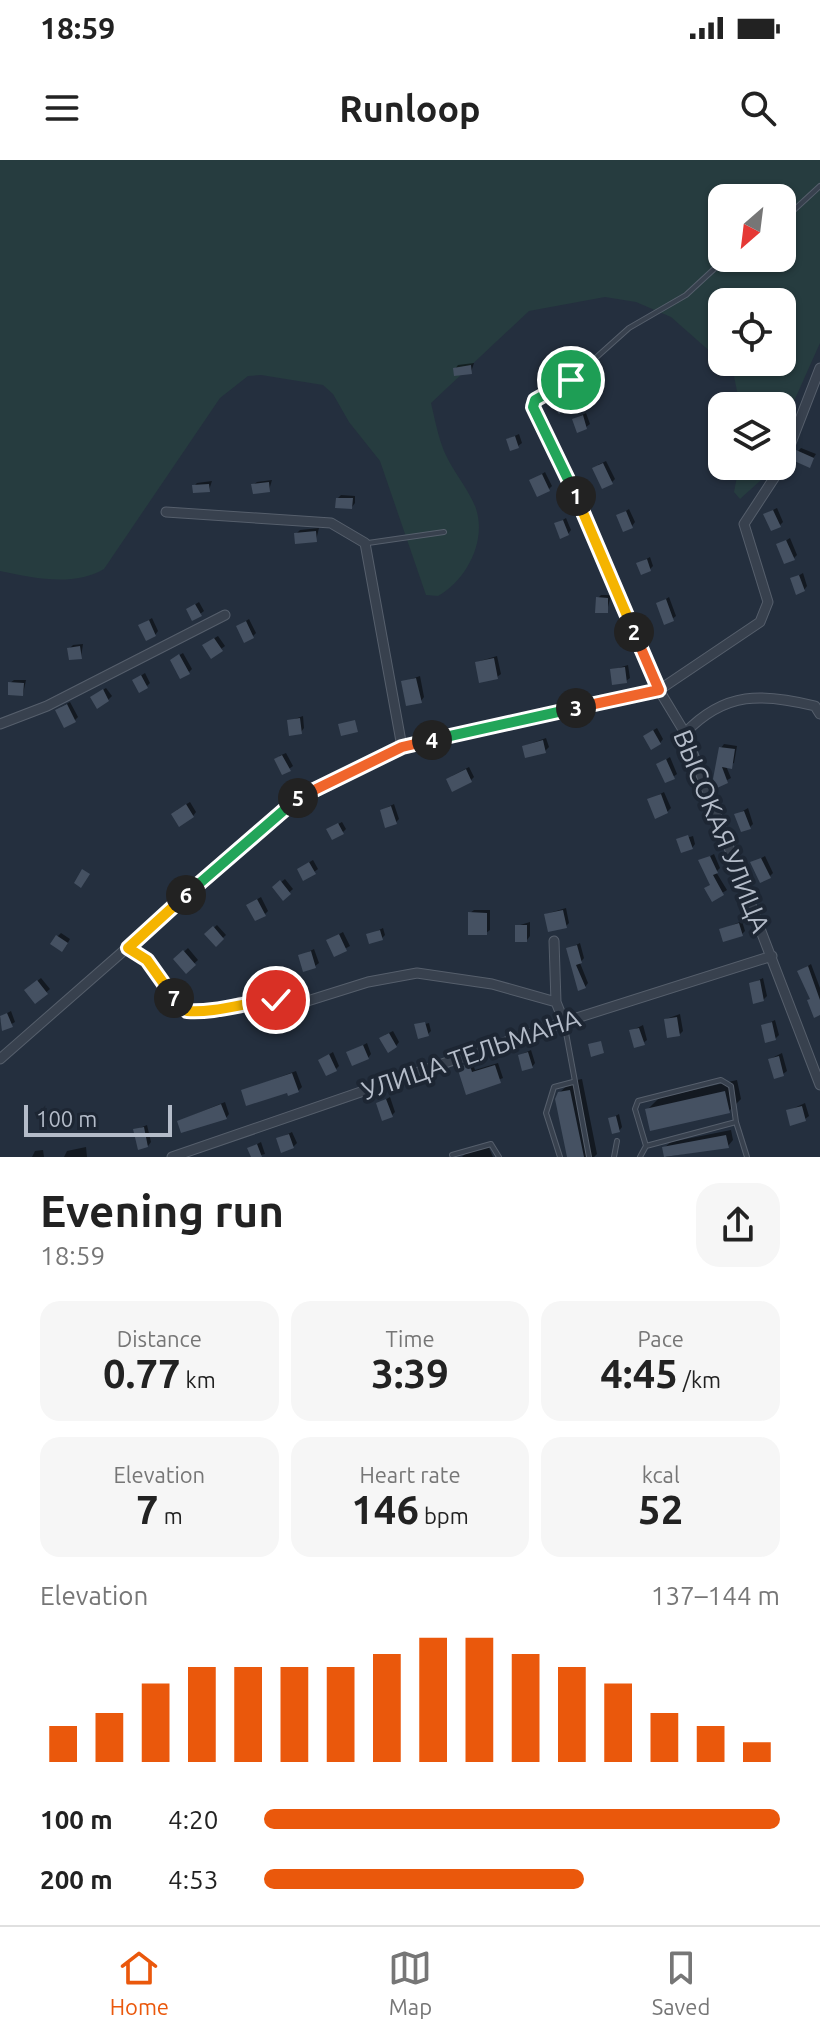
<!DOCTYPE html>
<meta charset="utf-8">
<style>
:root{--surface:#fff;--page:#f6f6f6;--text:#222;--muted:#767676;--line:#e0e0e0;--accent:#ea580c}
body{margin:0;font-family:Ubuntu,sans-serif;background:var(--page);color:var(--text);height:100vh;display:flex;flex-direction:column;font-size:30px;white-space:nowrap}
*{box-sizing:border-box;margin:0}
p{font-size:26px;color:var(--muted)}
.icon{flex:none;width:44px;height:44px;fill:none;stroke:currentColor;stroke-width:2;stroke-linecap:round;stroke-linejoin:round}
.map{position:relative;height:997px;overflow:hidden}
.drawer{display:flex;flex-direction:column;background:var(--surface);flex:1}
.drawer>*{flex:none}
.needle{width:52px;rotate:208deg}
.controls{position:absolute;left:708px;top:24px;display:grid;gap:16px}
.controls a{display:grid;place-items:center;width:88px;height:88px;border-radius:16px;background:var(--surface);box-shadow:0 2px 6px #0004;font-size:40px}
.scale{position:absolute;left:24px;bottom:20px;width:148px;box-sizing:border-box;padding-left:8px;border:4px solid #b4bcc9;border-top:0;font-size:22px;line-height:28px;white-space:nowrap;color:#b4bcc9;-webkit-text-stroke:6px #1d2633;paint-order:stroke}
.pin{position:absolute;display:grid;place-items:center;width:68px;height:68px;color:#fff;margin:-34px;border:4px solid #fff;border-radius:50%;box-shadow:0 2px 8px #0007}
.km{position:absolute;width:40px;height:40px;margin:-20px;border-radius:50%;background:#222;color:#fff;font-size:22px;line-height:40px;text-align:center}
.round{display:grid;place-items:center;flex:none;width:84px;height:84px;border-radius:24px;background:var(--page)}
.summary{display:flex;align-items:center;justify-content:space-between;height:136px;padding:0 40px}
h1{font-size:44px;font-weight:600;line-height:60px}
.figures{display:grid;grid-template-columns:repeat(3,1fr);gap:12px;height:136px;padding:8px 40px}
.figures div{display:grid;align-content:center;border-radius:20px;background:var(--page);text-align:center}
.figures b{font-size:40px;font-weight:600}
.figures small{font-size:22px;font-weight:400}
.figures p{font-size:22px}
.chart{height:224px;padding:16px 40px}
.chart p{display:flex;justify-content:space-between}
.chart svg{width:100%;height:144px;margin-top:8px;stroke:var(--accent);stroke-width:6}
ul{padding:0 40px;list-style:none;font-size:26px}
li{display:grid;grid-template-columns:128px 96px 1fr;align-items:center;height:60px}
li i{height:20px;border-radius:10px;background:var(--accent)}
.status{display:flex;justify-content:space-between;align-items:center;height:56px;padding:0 40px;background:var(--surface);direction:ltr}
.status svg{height:22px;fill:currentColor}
header{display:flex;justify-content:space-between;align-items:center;height:104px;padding:0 40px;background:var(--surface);font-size:36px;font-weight:600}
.dock{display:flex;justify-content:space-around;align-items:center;height:112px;border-top:2px solid var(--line);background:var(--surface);font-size:22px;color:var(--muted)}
.dock a{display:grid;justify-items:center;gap:4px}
.dock .active{color:var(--accent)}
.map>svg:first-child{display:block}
</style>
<div class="status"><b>18:59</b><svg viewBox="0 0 49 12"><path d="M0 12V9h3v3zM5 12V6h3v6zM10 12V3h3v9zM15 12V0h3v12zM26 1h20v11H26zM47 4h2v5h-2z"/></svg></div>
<header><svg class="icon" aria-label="menu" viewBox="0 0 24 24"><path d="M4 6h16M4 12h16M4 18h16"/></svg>Runloop<svg class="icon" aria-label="search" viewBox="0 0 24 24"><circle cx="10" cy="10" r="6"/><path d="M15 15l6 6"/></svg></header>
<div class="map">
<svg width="820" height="997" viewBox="0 0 820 997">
<rect width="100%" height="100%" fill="#242f3e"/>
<path fill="#263c3f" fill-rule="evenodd" d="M0,0H820V183L782,268V246H740L733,211L722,202H782V142H722V202L671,157L636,142L605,137L529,151L431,243C435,260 438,276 444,291C452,310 467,327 475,346C488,379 467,420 438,436L426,435L380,301L349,262L333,234L323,225L261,215L248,216L220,238L104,409C73,427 34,418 0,411ZM722,38H782V98H722Z
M739,306H766L761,320L740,339L734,332Z"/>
<path fill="#0007" d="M558,199L564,207L561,211L551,205Z
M474,203L471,212L455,209L458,205Z
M572,228L578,237L575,240L557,238Z
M586,253L590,264L586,267L574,259Z
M519,274L522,283L518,286L508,279Z
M801,288L816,294L809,305L798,291Z
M606,301L615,319L612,322L598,305Z
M545,312L552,326L548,330L531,321Z
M272,320L269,330L253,325L257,322Z
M212,321L209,330L194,326L197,323Z
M341,335L355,336V343L352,347L337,339Z
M777,348L783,362L780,365L765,354Z
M629,349L635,362L632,366L618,356Z
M566,358L571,370L568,374L556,364Z
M319,368L316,380L296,374L300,370Z
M790,378L797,395L794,398L779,385Z
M650,397L653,406L650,409L639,403Z
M803,413L807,426L804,430L793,419Z
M601,435H611L607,451L598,438Z
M669,437L676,456L672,459L658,444Z
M199,442L204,451L200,454L188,449Z
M152,458L158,471L155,475L141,465Z
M249,459L256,473L253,476L238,466Z
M218,476L225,486L221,489L208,482Z
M83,484L81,497L69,489L73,485Z
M183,493L192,509L189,512L176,497Z
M497,496L501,514L497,517L477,502Z
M628,505L630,518L626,521L612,510Z
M145,513L150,523L147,526L134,520Z
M420,516L424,537L421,541L403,522Z
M14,520H26L23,534L10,523Z
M106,528L112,536L108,540L96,534Z
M70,542L78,557L74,561L61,547Z
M303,556L304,568L301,572L289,561Z
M657,568L663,579L660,583L649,573Z
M546,578L549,587L545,591L524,586Z
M724,584L737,586L734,603L726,606L731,618L718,625L721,588Z
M286,593L293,606L289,609L279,596Z
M670,597L677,614L673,617L659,604Z
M469,607L474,617L471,620L452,616Z
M664,632L671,648L667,652L649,640Z
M190,642L196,652L193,656L177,650Z
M394,644L399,659L396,662L382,650Z
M748,648L753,664L750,667L736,655Z
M342,662L346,669L343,672L332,667Z
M693,676L695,684L692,688L680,680Z
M714,694L720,708L716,712L727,730L712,739L711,724L701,701Z
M765,696L773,713L769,717L753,703Z
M313,700L318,709L314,712L303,706Z
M285,719L293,729L283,738L275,727Z
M261,737L268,751L265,754L252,742Z
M566,748L569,763L566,766L546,754Z
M474,750H490V770L486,773L470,753Z
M742,761L745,771L742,774L721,770Z
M530,762V776L527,780L517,766Z
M217,765L226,775L216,784L207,774Z
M383,768L385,775L382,778L369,775Z
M343,772L350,786L335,794L328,780Z
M61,773L70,779L66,786L57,777Z
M580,783L584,798L580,803L588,823L585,827L568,789Z
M188,788L198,800L186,811L176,799Z
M314,789L319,803L315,806L300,796Z
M811,804L820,828V853L800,811Z
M41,818L50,829L36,841L30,827Z
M763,818L767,836L763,840L751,824Z
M11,851L15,862L3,869L0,857Z
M680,854L683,871L680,874L666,859Z
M775,860L779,875L775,879L763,866Z
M429,863L431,871L428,874L418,866Z
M643,865L647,880L643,883L631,871Z
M393,871L399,882L396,886L385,875Z
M367,883L371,894L368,898L349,893Z
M531,890L535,903L532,907L520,895Z
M333,892L339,906L336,909L320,900Z
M782,893L787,911L783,914L770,899Z
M472,901L475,910L498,903L503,918L467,932L460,907Z
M296,911L302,927L298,931H243Z
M582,919L597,994L594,997H569L559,933L572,921Z
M737,920L741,939L729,951L647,950L659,938Z
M390,937L395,952L392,955L378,944Z
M225,942L229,954L226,958L179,961Z
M805,943L809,956L805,959L788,951Z
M619,954L622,967L619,971L610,959Z
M147,965L151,982L148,986L135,970Z
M731,970L733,980L728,986L666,997L665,987L671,982Z
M292,972L297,983L293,987L278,979Z
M261,982L265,994L253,997L250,988Z
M487,983L493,997H462L472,987Z
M86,987L87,997H64L67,991Z
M43,990L44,997H32L35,991Z"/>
<path fill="#455162" d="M554,201L562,212L553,219L545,208Z
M471,205L472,214L454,216L453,208Z
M568,230L576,242L559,254L551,242Z
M583,255L587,269L577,273L572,259Z
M515,276L519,288L510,291L506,279Z
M796,290L814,298L810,308L792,300Z
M603,303L613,324L602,329L592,308Z
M542,314L550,331L537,337L529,320Z
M269,322L270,332L253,334L251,324Z
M209,324L210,332L193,333L192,325Z
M336,338H353L352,349L335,348Z
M773,350L781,367L771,371L763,354Z
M626,351L633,368L623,372L616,355Z
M563,360L569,375L560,379L554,363Z
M316,371L317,382L295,384L294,373Z
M786,380L795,400L784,404L776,384Z
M647,399L651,411L641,415L636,403Z
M799,415L805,431L796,435L790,418Z
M596,437L608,438V453H595Z
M666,439L674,461L664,465L656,443Z
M195,444L202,456L192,461L186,449Z
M149,460L156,476L146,481L138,465Z
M246,461L254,478L244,483L236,466Z
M214,478L223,491L211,499L202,485Z
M80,486L82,499L69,500L67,488Z
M179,494L190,514L180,519L170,500Z
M494,498L498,519L479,523L475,502Z
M625,507L627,523L612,525L610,509Z
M141,515L148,528L139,533L132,520Z
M416,518L422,543L406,546L401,521Z
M8,522L24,523L23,536L8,535Z
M103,529L109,541L97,549L90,537Z
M67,544L76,562L64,568L55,550Z
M300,558L302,574L289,576L287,560Z
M355,560L358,572L341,576L338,564Z
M653,570L661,584L651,590L643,576Z
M543,580L546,593L525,598L522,586Z
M719,587L735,589L732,609L722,607L728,623L717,628L713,619Z
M282,595L291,611L282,615L274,599Z
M666,599L675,619L665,623L656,604Z
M466,609L472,622L452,632L446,619Z
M661,634L668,653L655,659L647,639Z
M186,644L194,657L179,667L171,654Z
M391,646L397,664L385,668L380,650Z
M744,651L751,669L741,672L734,654Z
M338,663L344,674L332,680L326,669Z
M688,675L693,689L681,693L676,679Z
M710,696L718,713L713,715L724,735L712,742L704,728L710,725L698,700Z
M761,698L771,718L760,723L750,702Z
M309,702L316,714L303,721L297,709Z
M82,709L90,714L81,728L74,723Z
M280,720L291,734L283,741L272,727Z
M257,739L266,756L255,761L246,745Z
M563,750L567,768L548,772L544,754Z
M468,752L487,753V775H468Z
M739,763L743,776L723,782L719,769Z
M515,765H527V782H515Z
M213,766L224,779L216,787L204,774Z
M380,770L383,780L369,784L366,774Z
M339,774L347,791L334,797L326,780Z
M56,775L68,783L62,792L50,784Z
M577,785L582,803L576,805L586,828L578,831L566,788Z
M183,790L196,805L186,814L173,799Z
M311,791L316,808L303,812L298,795Z
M808,806L820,840V855L814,858L807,840L810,839L797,811Z
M37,820L48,834L35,844L24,830Z
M760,820L764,841L753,844L749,823Z
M7,853L13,867L2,871L0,856Z
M677,857L680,876L667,878L664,859Z
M425,862L429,876L418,879L414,864Z
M772,862L776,880L765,883L761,865Z
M639,868L645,885L634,888L629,870Z
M389,873L397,887L388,893L379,878Z
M601,881L604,893L591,897L588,884Z
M363,885L369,899L352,906L346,892Z
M528,892L533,908L522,911L518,895Z
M329,894L337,911L326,916L318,900Z
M779,896L784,916L774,919L768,899Z
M469,903L472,912L495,905L501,923L466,935L457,907Z
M292,913L299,932L288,936L287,933L246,946L241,930Z
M570,930L584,997H567L555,939L558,932Z
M725,931L730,953L650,971L645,949Z
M386,939L393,957L382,961L376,943Z
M221,944L227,959L181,973L177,961Z
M802,946L806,961L790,966L786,950Z
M616,956L620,972L612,974L608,958Z
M144,967L148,987L138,990L133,969Z
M289,974L294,988L281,993L276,978Z
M726,975L729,988L664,997L662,987Z
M257,984L262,997H251L247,988Z"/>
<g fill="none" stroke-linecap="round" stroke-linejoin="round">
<defs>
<path id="service" d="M782,61L820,26
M534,245L535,240L571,220L629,168L686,135L726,98
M368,383L444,372
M564,862L589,997
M646,986L736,962
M452,995L491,984L499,997
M560,997L546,953L554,927L573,922
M614,997L617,981
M640,997L646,986L635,949L638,941L721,920L731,926L736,962L747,997"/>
<path id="minor" d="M533,247L580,345L659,530L685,573L820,925
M782,306L820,208
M166,352L331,363L365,383L402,587
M0,564L47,546L225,455
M685,573C725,531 763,533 815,546L820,554
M554,781L556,842L564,862
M128,788L147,800L187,851L218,850L241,842L301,843L368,822L417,813L492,824L556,842
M0,899L305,632L402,587L659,530L760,462L768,442L744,364L782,306
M172,997L564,862L772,796"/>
</defs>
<use href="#service" stroke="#565f6c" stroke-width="6"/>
<use href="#minor" stroke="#565f6c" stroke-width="11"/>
<use href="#service" stroke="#38414e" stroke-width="4"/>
<use href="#minor" stroke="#38414e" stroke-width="9"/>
</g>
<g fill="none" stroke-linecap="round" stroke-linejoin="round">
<defs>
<path id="split-1" d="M571,220L535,240L533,247L576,336"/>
<path id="split-2" d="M576,336L634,472"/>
<path id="split-3" d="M576,548L659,530L634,472"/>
<path id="split-4" d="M432,580L576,548"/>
<path id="split-5" d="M298,638L402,587L432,580"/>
<path id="split-6" d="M186,735L298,638"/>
<path id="split-7" d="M174,838L147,800L128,788L186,735"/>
<path id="split-8" d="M174,838L187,851C218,853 245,842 276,840"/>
</defs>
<use href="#split-1" stroke="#fff" stroke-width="16"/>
<use href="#split-2" stroke="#fff" stroke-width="16"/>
<use href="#split-3" stroke="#fff" stroke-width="16"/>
<use href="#split-4" stroke="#fff" stroke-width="16"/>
<use href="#split-5" stroke="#fff" stroke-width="16"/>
<use href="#split-6" stroke="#fff" stroke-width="16"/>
<use href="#split-7" stroke="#fff" stroke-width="16"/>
<use href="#split-8" stroke="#fff" stroke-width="16"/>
<use href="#split-1" stroke="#22a559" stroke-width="10"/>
<use href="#split-2" stroke="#f5b400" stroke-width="10"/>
<use href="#split-3" stroke="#f0652b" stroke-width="10"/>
<use href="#split-4" stroke="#22a559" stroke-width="10"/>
<use href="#split-5" stroke="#f0652b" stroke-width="10"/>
<use href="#split-6" stroke="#22a559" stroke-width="10"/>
<use href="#split-7" stroke="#f5b400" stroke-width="10"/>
<use href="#split-8" stroke="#f5b400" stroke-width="10"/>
</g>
<g text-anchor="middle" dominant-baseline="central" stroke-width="8" stroke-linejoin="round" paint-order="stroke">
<g font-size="26" fill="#b4bcc9" stroke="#1d2633">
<text transform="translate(722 671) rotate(68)">ВЫСОКАЯ УЛИЦА</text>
<text transform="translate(471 894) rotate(-19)">УЛИЦА ТЕЛЬМАНА</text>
</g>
</g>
</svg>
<div class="controls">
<a><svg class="needle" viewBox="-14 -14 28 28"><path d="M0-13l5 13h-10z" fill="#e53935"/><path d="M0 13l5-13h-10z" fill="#767676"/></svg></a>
<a><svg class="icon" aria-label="locate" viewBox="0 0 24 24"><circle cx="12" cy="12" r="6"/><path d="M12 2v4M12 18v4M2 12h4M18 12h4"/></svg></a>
<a><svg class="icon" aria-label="layers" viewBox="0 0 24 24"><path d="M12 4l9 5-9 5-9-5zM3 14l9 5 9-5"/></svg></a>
</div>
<div class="scale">100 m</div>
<div class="pin" style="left:571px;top:220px;background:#1e9e55"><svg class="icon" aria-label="arrive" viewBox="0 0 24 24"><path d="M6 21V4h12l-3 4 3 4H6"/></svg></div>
<div class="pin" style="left:276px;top:840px;background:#d93025"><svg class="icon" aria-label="check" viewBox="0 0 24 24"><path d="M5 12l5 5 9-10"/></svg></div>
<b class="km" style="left:576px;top:336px">1</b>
<b class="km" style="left:634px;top:472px">2</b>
<b class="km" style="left:576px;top:548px">3</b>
<b class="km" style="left:432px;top:580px">4</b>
<b class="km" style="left:298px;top:638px">5</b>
<b class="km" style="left:186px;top:735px">6</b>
<b class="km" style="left:174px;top:838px">7</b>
</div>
<section class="drawer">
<div class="summary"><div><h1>Evening run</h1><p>18:59</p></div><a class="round"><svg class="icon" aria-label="share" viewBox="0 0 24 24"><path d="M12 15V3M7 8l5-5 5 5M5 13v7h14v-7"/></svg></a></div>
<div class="figures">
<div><p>Distance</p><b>0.77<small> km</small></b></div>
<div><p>Time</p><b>3:39</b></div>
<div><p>Pace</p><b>4:45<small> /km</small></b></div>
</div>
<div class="figures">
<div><p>Elevation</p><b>7<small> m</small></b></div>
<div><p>Heart rate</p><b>146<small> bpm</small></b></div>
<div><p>kcal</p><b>52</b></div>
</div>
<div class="chart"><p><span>Elevation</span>137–144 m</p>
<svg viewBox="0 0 160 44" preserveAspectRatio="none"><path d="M5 44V33M15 44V29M25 44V20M35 44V15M45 44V15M55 44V15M65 44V15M75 44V11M85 44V6M95 44V6M105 44V11M115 44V15M125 44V20M135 44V29M145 44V33M155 44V38"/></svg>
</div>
<ul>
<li><b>100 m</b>4:20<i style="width:100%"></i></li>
<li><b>200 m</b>4:53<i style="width:62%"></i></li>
</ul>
</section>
<nav class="dock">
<a class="active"><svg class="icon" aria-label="home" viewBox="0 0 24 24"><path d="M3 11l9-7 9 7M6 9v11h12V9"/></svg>Home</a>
<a><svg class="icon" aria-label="map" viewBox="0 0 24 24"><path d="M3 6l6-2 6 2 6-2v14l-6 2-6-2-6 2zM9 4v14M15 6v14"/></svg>Map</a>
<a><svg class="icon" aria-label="saved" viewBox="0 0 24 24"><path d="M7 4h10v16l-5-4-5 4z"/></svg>Saved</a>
</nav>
